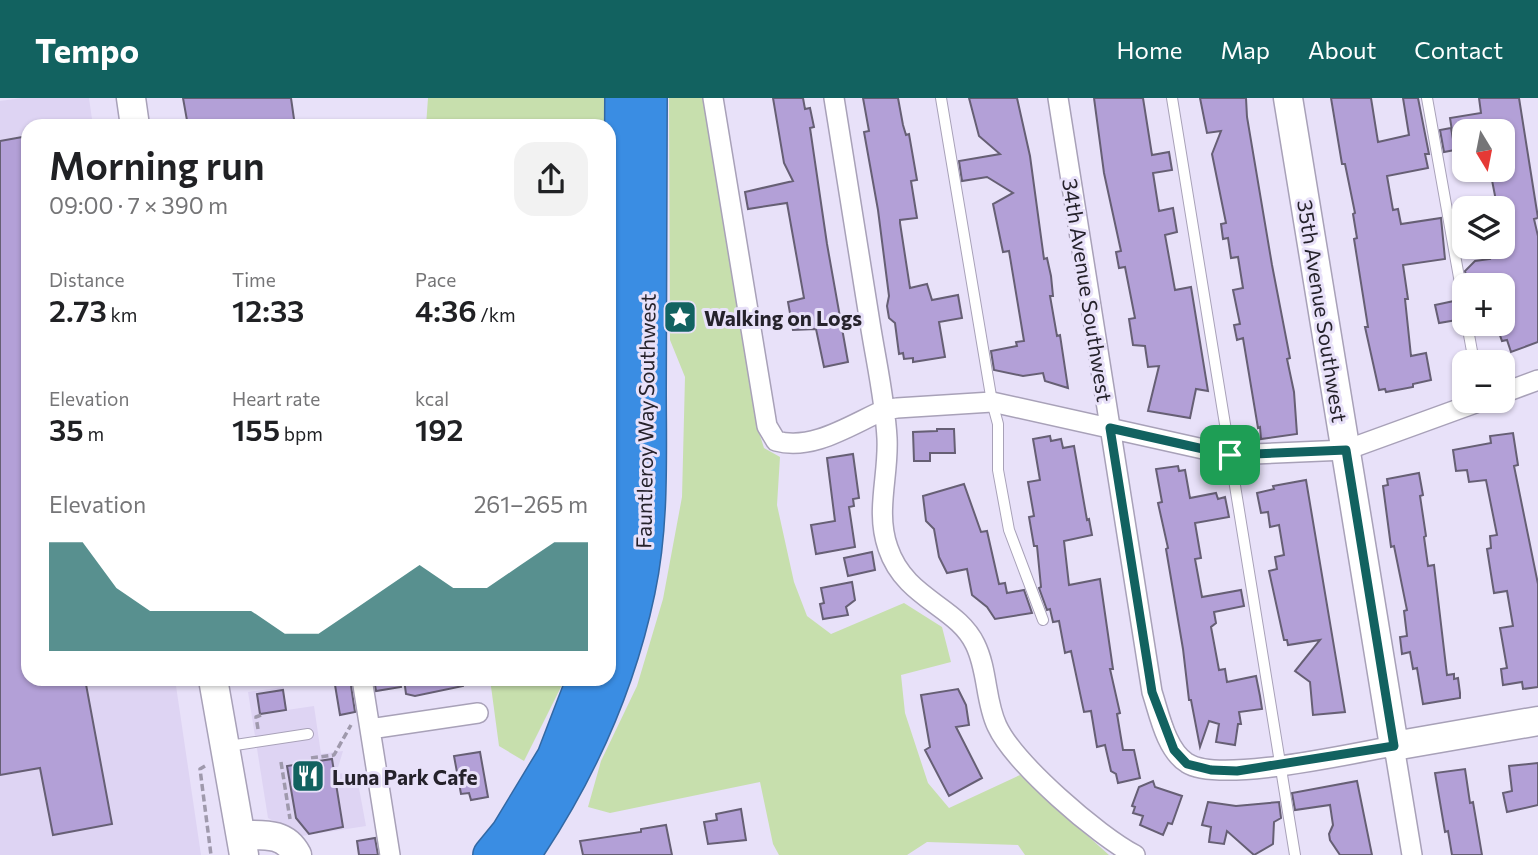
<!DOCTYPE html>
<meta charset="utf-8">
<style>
:root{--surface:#fff;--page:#f2f2f2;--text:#202124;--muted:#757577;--accent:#126260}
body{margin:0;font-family:Commissioner,sans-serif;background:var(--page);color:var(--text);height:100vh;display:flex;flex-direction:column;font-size:26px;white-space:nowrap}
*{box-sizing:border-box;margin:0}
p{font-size:23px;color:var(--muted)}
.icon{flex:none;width:38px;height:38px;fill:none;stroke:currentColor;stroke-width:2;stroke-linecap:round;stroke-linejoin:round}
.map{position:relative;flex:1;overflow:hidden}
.drawer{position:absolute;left:21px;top:21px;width:595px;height:567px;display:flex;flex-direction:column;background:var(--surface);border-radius:21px;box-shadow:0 2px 5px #0004}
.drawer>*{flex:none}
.needle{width:46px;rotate:170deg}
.fabs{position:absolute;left:1452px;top:21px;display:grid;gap:14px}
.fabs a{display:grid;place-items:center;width:63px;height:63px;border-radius:14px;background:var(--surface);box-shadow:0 2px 5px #0004;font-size:35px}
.pin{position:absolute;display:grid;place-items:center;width:60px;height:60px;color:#fff;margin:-30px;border-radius:14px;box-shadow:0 4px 10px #0006}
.round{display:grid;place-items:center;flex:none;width:74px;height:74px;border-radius:21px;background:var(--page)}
.overview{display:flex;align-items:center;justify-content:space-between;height:119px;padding:0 28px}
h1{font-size:38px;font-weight:600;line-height:52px}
.figures{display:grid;grid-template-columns:repeat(3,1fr);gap:10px;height:119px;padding:7px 28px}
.figures div{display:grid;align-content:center}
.figures b{font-size:30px;font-weight:600}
.figures small{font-size:19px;font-weight:400}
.figures p{font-size:19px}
.chart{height:196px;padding:14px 28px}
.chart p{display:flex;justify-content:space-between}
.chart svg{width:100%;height:126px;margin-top:7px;fill:var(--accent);opacity:.7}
header{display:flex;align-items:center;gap:42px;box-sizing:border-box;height:98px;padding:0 35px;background:var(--accent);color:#fff}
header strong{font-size:33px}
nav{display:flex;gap:38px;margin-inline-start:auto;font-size:24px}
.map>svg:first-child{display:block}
</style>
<header>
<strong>Tempo</strong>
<nav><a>Home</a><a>Map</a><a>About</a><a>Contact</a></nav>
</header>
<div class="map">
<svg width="1538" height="757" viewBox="0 0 1538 757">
<rect width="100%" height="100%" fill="#e8e1f9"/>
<path fill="#ded4f3" d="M22,0H89L93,28H28V581H175L201,757H0V3Z
M283,589L287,612L314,608L321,656L343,653L336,676L356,674L366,728L302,738L268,720L248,594Z"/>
<path fill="#c7dfad" d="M428,0H607L606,28H426Z
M669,0H704L757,328L764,350L780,359L777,407L794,484L807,518L831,536L904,505L942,529L951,564L901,577L905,615L928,685L949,710L1020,677L1109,757H1025L1018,747L927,744L907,757H779L773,746L760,684L610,715L588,709L601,663L637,588L663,501L682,399L685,279L670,242Z
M490,581H565L524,663L499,648Z"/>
<path fill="#b3a0d7" stroke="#665f74" stroke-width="2" d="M183,0H291L295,28H188Z
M773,0H803L805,11L810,10L814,29L810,30L827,146L848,264L824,269L816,231L793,232L788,204L804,200L787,105L748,111L745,94L793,83L784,65Z
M863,0H898L903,27L906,37L909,36L917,82L911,83L917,120L900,122V125L910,190L927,186L932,202L958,197L962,220L939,224L945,259L913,264V260L904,261L903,255L899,256L895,225L889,220L887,208L889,198L878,112L864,34L869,33Z
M969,0H1017L1030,58L1044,161L1047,160L1051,178L1053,198H1050L1057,238L1060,237L1068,290L1045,283L1043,275L1023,278L994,272L991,253L1017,248L1016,244L1024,243L1009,153L1003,154L993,106L1013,95L987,79L962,83L959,63L1000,56L979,38Z
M1094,0H1143L1152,57L1169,54L1172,72L1153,75L1159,113L1173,110L1177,134L1165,137L1175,192L1191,189L1208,293L1196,291L1190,320L1148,313L1159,268L1148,269L1145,248L1133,247L1129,221L1135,220L1125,169L1119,170L1116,154L1121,153L1104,75Z
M1200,0H1246L1247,19L1272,167L1290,260L1287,261L1294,294L1297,336L1261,341L1260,329L1258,330L1243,240L1237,242L1234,227L1240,226L1233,192L1243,190L1238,159L1231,160L1228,140L1223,141L1221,126L1226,125L1212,56L1221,33L1207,35Z
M1331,0H1371L1378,44L1409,37L1403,0H1418L1429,56H1425L1428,70L1387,78L1393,112L1398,111L1401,126L1441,120L1445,161L1403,167L1408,201H1405L1411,258L1426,255L1431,282L1413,286V289L1386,294L1385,291L1379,292L1365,229H1368L1354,141L1357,140L1353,116L1355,115L1345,66H1342Z
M1479,0H1519L1538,120L1534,121L1538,138V244L1511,254L1507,242L1502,243L1496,226H1503V187H1468L1465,173L1475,163L1490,161L1488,149H1503V110L1497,108L1490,72H1503V33H1452L1450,20L1481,15Z
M1451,30L1455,52L1444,54L1440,32Z
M28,38V581H85L112,726L53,737L40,670L0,677V43Z
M1454,203L1457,222L1439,225L1435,207Z
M937,331H954L955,355H930V363H914L913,334L937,333Z
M1513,335L1518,367L1514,368L1538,486V589L1523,591L1522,584L1503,587L1501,571L1507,570L1500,530L1513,528L1507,493L1494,495L1487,451L1491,450L1490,438L1497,437L1486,382L1469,384L1467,372L1456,373L1453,352L1491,345L1490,338Z
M1050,338L1051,343L1061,341L1063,350L1074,348L1087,422L1089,421L1092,437L1064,443L1069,487L1100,481L1113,571H1110L1120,615L1117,616L1123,652H1134L1140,680L1118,685L1116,676L1111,673L1105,647L1097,649L1091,613L1084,614L1071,553L1065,555L1059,523L1053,524L1050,511L1047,512L1039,490L1041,489L1037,448H1034L1029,419L1034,418L1028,384L1040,382L1033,341Z
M853,356L859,400L853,401L854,408L849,409L855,449L816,456L811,427L835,423L827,360Z
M1178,368L1179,373L1185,372L1190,400L1216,395L1218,401L1225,399L1229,419L1195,425L1201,460L1195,461L1202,499L1241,492L1244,508L1214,514L1216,525L1211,529L1219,572L1225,571L1227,584L1256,578L1260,598L1262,611L1239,614L1241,626H1238L1235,647L1216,644L1219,626L1209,623L1200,649L1191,602H1189L1183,551L1166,451L1168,450L1158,405L1162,404L1156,371Z
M1419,375L1423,397L1420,398L1426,438L1424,439L1428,468L1434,467L1447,577L1454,576V581L1458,580L1460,595V600L1423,606L1417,570L1413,571L1410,554L1402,556L1400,539L1407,538L1404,513L1407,512L1394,448L1391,449L1383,388L1388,387L1387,381Z
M1306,382L1345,614L1313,617L1310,584L1295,573L1320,542L1288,547L1287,542H1284L1269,473L1277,471L1275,459L1284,457L1279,427L1270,429L1268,414L1261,415L1257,395L1274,391L1273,388Z
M964,386L981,434L987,433L999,486L1005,485L1007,495L1024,492L1032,515L995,521L987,509L972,497L967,471L947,475L939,459L934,431L926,423L923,398Z
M872,454L875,472L848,478L844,460Z
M852,484L855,502L846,509L848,517L823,521L820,506L824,505L821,490Z
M334,581H350L355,614L340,617Z
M374,581H400L401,589L376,593Z
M404,581H463V588L415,598L406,596Z
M958,591L966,607L969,627L956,629L982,680L949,698L925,652L930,649L921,597Z
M283,592L286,612L260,616L257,596Z
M480,654L488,699L471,702L469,695L461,696L454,658Z
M332,661L343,729L309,736L296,720L287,668Z
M1538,665V707L1507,714L1503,695L1512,693L1509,668Z
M1465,671L1470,705L1473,704L1482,757H1452L1448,733L1445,734L1435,675Z
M1153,683L1155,689L1182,698L1172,726L1168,725L1163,737L1140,727L1143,718L1133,715L1135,709L1132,708L1139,689Z
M1357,683L1372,757H1340L1330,742L1329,736L1333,727L1330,707L1295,712L1292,695Z
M1208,704L1236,708L1279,704L1281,720L1274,724L1273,746L1254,757L1227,733L1224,746L1209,744L1211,729L1202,727Z
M741,711L746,742L708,746L704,724L717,722L716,716Z
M666,727L672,757H583L580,743L641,734V731Z
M375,740L378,757H359L357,743Z"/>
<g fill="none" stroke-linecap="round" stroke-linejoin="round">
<defs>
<path id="lane" d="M941,0L992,304L998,326V372L1009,432L1043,522
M1172,0L1295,757
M1427,0L1465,213
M1467,226L1474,264
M229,648L308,636"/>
<path id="street" d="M713,0L767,328L776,343C813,353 850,327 884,312L897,310L992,304L1230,357L1346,352L1481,303
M834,0C846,75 858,150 870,225C876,263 885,302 887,340C889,378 875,413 888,450C905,501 957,508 975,546C988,572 985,603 997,628C1014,665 1098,738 1135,757
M1058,0L1152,594C1159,615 1166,652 1187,665C1219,686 1353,655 1394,648L1412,757
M1503,295L1538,282
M362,581L390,757
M370,631L478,615"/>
<path id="secondary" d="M131,0L135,28
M1288,0L1394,648L1538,623
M213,581L244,757
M241,737C264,737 285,734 297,757"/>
<path id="highway" d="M609,500L618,437L621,388L623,0
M491,757L509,735L555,659L585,581
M522,757C577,676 617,588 637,492C651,426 648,358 648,291C648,194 649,97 649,0"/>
</defs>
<use href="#lane" stroke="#a8a1b8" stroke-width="12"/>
<use href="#street" stroke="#a8a1b8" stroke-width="22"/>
<use href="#secondary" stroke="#a8a1b8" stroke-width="31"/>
<use href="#highway" stroke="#3368a3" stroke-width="38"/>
<path stroke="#9f99ac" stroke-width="3.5" stroke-dasharray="7 3.5" stroke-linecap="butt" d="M258,631L256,619L264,616
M311,660L334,657L351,627
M281,664L290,721
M205,668L200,671L211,757"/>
<use href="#lane" stroke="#fff" stroke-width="10"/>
<use href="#street" stroke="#fff" stroke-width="19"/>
<use href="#secondary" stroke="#fff" stroke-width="28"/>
<use href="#highway" stroke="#3a8de3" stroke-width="35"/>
</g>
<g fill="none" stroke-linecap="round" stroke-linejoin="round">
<defs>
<path id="route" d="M1110,330L1230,357L1346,352L1394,648L1237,673L1211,672L1187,666L1174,652L1152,594Z"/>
</defs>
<use href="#route" stroke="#fff" stroke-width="14"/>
<use href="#route" stroke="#126260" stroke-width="9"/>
</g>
<defs>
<symbol id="sight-square" viewBox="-11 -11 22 22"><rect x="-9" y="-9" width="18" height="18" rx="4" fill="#126260" stroke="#e8e1f9"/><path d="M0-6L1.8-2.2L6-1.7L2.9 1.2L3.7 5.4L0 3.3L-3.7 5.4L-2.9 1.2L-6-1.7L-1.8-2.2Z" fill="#fff"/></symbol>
<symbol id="restaurant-square" viewBox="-11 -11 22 22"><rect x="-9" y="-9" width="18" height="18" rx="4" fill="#126260" stroke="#e8e1f9"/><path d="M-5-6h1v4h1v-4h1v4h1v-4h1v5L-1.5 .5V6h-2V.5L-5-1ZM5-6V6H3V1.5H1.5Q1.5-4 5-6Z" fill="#fff"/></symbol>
</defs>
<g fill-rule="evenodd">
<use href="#sight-square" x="661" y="200" width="38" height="38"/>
<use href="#restaurant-square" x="289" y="659" width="38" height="38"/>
</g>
<g text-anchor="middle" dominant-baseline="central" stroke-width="6" stroke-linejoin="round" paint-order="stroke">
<g font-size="21" fill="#25222b" stroke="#e8e1f9">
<text transform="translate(1088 192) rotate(81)">34th Avenue Southwest</text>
<text transform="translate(1323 213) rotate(81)">35th Avenue Southwest</text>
<text transform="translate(645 323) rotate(-89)">Fauntleroy Way Southwest</text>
</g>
<g font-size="21" font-weight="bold" fill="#25222b" stroke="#e8e1f9" text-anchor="start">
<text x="704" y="219">Walking on Logs</text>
<text x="332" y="678">Luna Park Cafe</text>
</g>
</g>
</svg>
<div class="fabs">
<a><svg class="needle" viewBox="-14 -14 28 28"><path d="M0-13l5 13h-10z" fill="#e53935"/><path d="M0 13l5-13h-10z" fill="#757577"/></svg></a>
<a><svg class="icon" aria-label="layers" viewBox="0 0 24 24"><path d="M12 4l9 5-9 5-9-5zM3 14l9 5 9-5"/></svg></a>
<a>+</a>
<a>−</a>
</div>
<div class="pin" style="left:1230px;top:357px;background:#1e9e55"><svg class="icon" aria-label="arrive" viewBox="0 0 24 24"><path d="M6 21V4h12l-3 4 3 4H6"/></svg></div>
<section class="drawer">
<div class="overview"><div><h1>Morning run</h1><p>09:00 · 7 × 390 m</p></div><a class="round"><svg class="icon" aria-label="share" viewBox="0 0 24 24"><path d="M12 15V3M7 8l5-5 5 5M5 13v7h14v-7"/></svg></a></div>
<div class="figures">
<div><p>Distance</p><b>2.73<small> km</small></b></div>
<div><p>Time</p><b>12:33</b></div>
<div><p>Pace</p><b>4:36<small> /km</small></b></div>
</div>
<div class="figures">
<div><p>Elevation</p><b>35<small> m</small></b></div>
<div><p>Heart rate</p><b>155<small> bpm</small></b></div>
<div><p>kcal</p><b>192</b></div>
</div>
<div class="chart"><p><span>Elevation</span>261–265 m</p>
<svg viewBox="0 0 160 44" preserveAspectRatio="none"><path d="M0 44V6L10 6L20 22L30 30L40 30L50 30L60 30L70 38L80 38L90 30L100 22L110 14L120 22L130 22L140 14L150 6L160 6V44z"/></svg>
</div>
</section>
</div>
